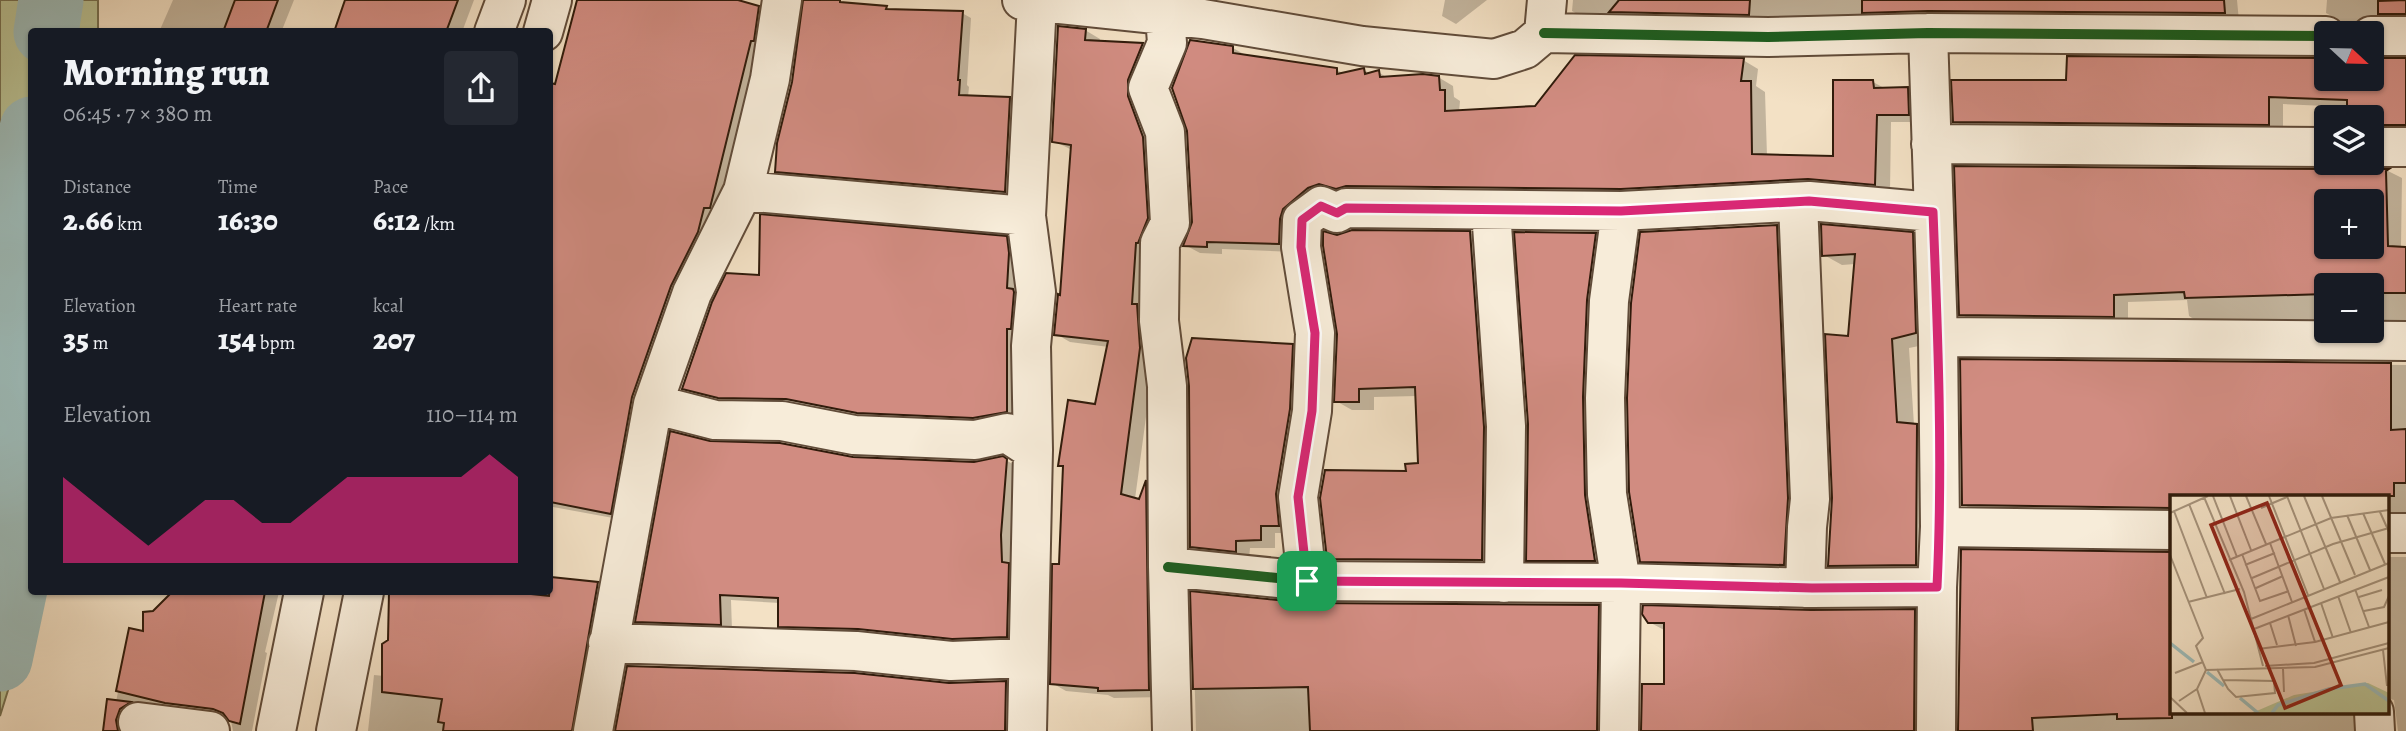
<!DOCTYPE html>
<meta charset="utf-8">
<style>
:root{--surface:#171b24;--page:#242831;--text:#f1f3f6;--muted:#9ea1a6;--accent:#db2777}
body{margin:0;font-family:Alegreya,serif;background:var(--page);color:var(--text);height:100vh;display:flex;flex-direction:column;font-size:26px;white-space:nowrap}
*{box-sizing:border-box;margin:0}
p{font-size:23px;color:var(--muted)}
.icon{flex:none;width:38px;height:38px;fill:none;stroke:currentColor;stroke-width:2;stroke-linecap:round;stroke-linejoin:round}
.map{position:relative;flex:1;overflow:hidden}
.side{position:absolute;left:28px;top:28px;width:525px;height:567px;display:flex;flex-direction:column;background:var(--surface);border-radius:7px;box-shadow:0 2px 5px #0004}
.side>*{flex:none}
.needle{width:46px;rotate:112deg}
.buttons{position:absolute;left:2314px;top:21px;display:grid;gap:14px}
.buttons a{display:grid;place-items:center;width:70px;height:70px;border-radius:7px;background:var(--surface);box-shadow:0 2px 5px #0004;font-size:35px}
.pin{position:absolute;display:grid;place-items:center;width:60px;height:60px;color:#fff;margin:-30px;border-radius:14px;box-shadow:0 4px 10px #0006}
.round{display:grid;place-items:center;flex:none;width:74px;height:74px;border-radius:7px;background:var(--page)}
.overview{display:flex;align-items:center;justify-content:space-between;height:119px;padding:0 35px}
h1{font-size:38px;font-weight:800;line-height:52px}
.metrics{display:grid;grid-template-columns:repeat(3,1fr);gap:10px;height:119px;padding:7px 35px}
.metrics div{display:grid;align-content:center}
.metrics b{font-size:30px;font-weight:800}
.metrics small{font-size:19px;font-weight:400}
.metrics p{font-size:19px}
.chart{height:196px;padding:14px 35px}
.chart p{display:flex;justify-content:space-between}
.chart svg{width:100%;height:126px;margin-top:7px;fill:var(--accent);opacity:.7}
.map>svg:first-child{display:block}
</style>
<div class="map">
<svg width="2406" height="731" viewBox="0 0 2406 731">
<rect width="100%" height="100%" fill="#f3e1c5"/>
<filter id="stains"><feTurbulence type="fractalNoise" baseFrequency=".00286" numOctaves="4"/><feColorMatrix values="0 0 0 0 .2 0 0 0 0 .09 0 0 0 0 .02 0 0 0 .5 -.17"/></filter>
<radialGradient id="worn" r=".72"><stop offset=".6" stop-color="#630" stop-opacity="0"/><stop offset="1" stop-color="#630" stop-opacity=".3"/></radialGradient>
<path fill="#bac395" stroke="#756f50" stroke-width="2" d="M0,0H98V31L32,32L33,592L28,626L0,716Z"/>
<path fill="#0003" fill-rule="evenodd" d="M173,0H294L282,30L286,32H159Z
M347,0H474L462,32H336Z
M581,0H732L758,8L772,15L723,215L624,520L553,507L550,525V84L556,86Z
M805,0H838L846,4L886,7L892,11L962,13L971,18L967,85L969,87L968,97L1010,99L1019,104L1014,196L786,176L777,171L793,83Z
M1445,0H1487L1456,24L1442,16Z
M1573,0H2237L2239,21L1586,19L1572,11Z
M2327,0H2406V21L2366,33H2349L2345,23L2326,13Z
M1085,30L1100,39L1099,42L1143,44L1157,52L1154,357L1135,499L1141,501L1147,482L1159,490L1163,697L1114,698L1108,695L1066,691L1052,683L1061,566L1064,467L1060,465L1097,406L1109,347L1070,342L1056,334L1062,297L1072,150L1054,141Z
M1233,48L1249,57L1337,70L1344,74L1364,70L1371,74L1378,72L1388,78L1438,77L1453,86L1454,97L1460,101L1459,112L1535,108L1743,60L1758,69L1756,86L1765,92L1767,156L1835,158L1873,82L1886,89H1907L1923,98V122H1891L1890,192L1637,197L1362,194L1294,252L1222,249V254L1200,253L1185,245L1194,222Z
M2406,60V133L2371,139V117H2348L2349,107L2283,104V132L1969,130L1955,121L2068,82L2371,79Z
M2342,163H2365L2367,169L2388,171L2402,178L2401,247H2406V326H2371V285H2326V326L2203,325L2189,316L2187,300L2128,302V324L1975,323L1961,314L2338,167ZM2326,201H2371V247H2326Z
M1777,226L1792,235L1799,573L1657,569L1641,561Z
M1470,233L1486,242L1497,568L1344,567L1328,558L1408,473L1419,465L1417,396L1374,397V410H1352L1336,401L1339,333L1338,237Z
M1596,234L1610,243L1609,568H1543L1528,560Z
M1912,234L1930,244L1934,343L1909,348L1914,425L1935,436L1934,575H1847L1829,565L1855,264L1842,265L1824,255Z
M1006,238L1019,246V418L987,425L871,420L733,405L697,395L684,388L760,277Z
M1292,346L1306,354L1293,533H1275V548H1250L1249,559L1206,554L1192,546Z
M1962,361L2406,365V519L2387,526V496H2172V515L1978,513L1963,504Z
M710,443L853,459L974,464L1002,458L1018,467V643L965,645L791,632L780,626V603L731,600L732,630L649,628L637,621Z
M2172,554V712H2368L2367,731H1960Z
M2387,557H2406V731H2398L2394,700L2387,698Z
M550,578L597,584L611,592L585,731H368L374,675L384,676L390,640L392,592H550Z
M175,592H279L265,652L267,653L252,731H233L231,721L227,716L154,706L129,731H105L116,702L130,630L145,633L154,613Z
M1192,593L1307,605L1598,606L1613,615L1611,731H1196Z
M1915,611L1929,619L1928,731H1643L1666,686V631L1649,622L1811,612Z
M1006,682L1019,690L1018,731H617L949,685Z"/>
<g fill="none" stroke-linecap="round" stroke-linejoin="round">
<path stroke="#9dbcba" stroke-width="65" d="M46,32L51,0
M0,659L16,584L13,373L22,190L32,129"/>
</g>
<path fill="#d18c81" stroke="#301b0b" stroke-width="2" fill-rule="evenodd" d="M235,0H278L266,32H223Z
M345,0H458L446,32H334Z
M577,0H738L759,6L754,41H751L710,208H704L698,232L671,286L632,397L611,514L550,502V83L555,84Z
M803,0H840V2L887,6L886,9L963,11L958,80H960L959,95L1010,97L1005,192L775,172L777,143L792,82Z
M1619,0H1750L1749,15L1609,12Z
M1862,0H2224L2225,13L1928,11L1862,13Z
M2406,0V14H2378V1Z
M1058,26L1086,29L1085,40L1143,43L1128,80V96L1143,137L1148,218L1138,243H1136L1132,304H1137L1140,348L1121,494L1139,499L1146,480L1149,690L1098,691V688L1050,684L1052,564H1059L1063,466H1058L1068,400L1095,404L1108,341L1054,335L1058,294L1060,295L1071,145L1052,142Z
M1190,40L1233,46V53L1337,68V74L1364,68L1365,74L1379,70L1380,77L1423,74L1439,76L1440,90H1445V111L1535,106L1575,55L1744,58L1741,81H1751L1752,154L1833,156V80H1873L1874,88L1908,87L1909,115H1877L1875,185L1808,179L1621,189L1346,186L1336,189L1319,184L1308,188L1283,209L1280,219L1279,244L1207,242V247L1183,246L1192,222L1187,131L1172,88Z
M2067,56L2326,58V79H2371V58H2406V125H2371V117H2347V100L2269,97V125L1953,122L1951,80H2066Z
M2340,163H2357L2371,169H2389L2386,171L2388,246L2406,247V293H2371V285H2326V294L2185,298L2184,292L2114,295V317L1959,315L1954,166L2326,169ZM2326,201H2371V247H2326Z
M760,214L1007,236L1009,253L1007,288L1013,289L1014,292L1011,329H1007V412L973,418L857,413L786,399L718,398L682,389L712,302L726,273L759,275Z
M1821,224L1913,232L1916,333L1892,339L1897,422L1917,424L1916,565L1828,566L1832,498L1825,334L1848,336L1855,254L1822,256Z
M1777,225L1788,498L1784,565L1640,562L1629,492L1627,398L1631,303L1640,232Z
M1352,230L1470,231L1484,427L1482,560L1327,559L1320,498L1325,470L1406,471L1405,464L1418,463L1415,387L1359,389V402H1334L1337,334L1323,246V231L1337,235Z
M1514,232L1596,233L1587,300L1583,397L1585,495L1595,561H1526L1528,424Z
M1192,338L1293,344L1290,409L1276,494L1279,526H1261V540L1236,541V552L1190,547L1189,386L1186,358Z
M1960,359L2391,363V430L2406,429V483H2394V496H2172V508L1962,505Z
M670,431L710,441L780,443L853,457L974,462L1003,456L1007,459L1001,535L1002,562L1009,563L1007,637L952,639L858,629L778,627V598L720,595L721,625L635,622Z
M1961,549L2172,552V718L2117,719V714L2032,718L2033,731H1958Z
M551,577L598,582L572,731H443L444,723L438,722L442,699L382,692V644L388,640L389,592H512L549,596Z
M1190,591L1307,603L1599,605L1597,731H1310L1308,687L1193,689Z
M172,592H265L240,724L229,721L223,713L213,709L165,703L116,691L129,628L143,631V612L153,611Z
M1643,605L1811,610L1915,609L1914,731H1641L1642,684H1664V623H1648L1642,614Z
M627,666L855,673L949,683L1006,681L1005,731H615Z
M107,699L131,702L120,709L116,720L118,731H103Z"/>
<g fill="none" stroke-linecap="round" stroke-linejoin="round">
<defs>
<path id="minor" d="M1022,0L1203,19L1362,46L1494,59L1525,49L1544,33L1547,0
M1165,16L1167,43L1148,88L1165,132L1170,223L1160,243L1159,321L1167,386L1168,567L1172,731
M494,32L506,0
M543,32L552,0
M1544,33L1768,37L1928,33L2326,36
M1928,33L1938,337L1940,527L1937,587L1936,731
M2371,36H2406
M1931,144L2326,147
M2371,147H2406
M743,191L1026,216
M1798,202L1810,499L1807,527L1805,588
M1491,211L1506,426L1504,583
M1938,337L2406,341
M653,404L715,420L782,421L854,435L975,440L1007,433L1033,450
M1940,527L2172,530
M2387,533H2406
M1168,567L1307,581L1621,583L1812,588L1937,587
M1307,581L1298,497L1312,411L1315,333L1301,247L1302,220L1321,206L1337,213L1346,208L1621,211L1809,201L1933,212
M608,643L856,651L951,661L1027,658
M2374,712L2375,731
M138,722L210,731
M276,731L304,592
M336,731L364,592
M593,731L653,404L692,293L743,191L770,79L782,0
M1027,731L1033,450L1031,346L1036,292L1026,216L1037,2
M1619,731L1621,583L1607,494L1605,398L1609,301L1621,211"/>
</defs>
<use href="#minor" stroke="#614c3a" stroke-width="42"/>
<use href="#minor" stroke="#f7ecd9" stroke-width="38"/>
<defs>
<path id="cycleway" d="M1544,33L1768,37L1928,33L2326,36
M1168,567L1307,581L1621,583L1812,588L1937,587
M1307,581L1298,497L1312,411L1315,333L1301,247L1302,220L1321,206L1337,213L1346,208L1621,211L1809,201L1933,212"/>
</defs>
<use href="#cycleway" stroke="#f7ecd9" stroke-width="15"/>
<use href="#cycleway" stroke="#1b5e20" stroke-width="10"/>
</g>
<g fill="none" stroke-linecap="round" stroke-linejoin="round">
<defs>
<path id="route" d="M1809,201L1933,212C1938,337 1943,462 1937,587L1812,588L1621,583L1307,581L1298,497L1312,411L1315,333L1301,247L1302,220L1321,206L1337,213L1346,208L1621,211Z"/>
</defs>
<use href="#route" stroke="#fff" stroke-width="14"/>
<use href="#route" stroke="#db2777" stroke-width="9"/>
</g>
<g transform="translate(2170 495)">
<rect width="219" height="219" fill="#f3e1c5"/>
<path d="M198,188L219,198V218H82L124,200Z" fill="#bac395"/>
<path fill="none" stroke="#9dbcba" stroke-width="3.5" d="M0,148L24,167M37,177L54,191M70,203L88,218M102,218L108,210L159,194L195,189L219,206"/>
<path fill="none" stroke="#a5927b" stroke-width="2" d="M43,1L67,62M60,1L81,55M76,1L96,49M99,1L138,100M117,1L154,94M134,1L170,87M152,1L185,80M34,2L74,97L93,171M19,9L55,99M91,13L117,2M4,16L37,103M210,17L219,37M0,18L38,1M193,18L215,69M177,20L200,75M100,48L122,107M72,59L90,106L119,96M0,60L33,143L26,151L36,175L27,194L35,218M59,65L161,23L219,15M75,70L105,58M82,83L163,49L219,33M86,93L113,81M185,94L199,132M168,101L181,138M189,102L212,95M18,107L70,94M151,108L163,143M134,114L145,147M194,116L214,112L219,101M118,120L126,151M81,124L219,68M100,128L107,150M84,134L219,82M88,154L145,147L219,127M213,155L217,191M95,171L144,168L219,148M47,174L53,185L58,194L66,202L105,198L104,186L53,185M113,174L114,197M36,175L145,172L219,153M5,178L33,167M0,202L17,218M9,206L27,194"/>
<path fill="#8f2418" fill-opacity="0.15" stroke="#8f2418" stroke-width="3.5" d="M97,8L171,190L115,213L41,30Z"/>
<rect width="219" height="219" fill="none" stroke="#301b0b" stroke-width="3.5"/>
</g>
<rect width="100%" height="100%" filter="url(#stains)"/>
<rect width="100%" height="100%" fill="url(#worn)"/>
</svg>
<div class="buttons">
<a><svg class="needle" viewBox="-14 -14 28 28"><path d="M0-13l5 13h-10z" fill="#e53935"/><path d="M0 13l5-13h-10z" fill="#9ea1a6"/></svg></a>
<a><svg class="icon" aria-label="layers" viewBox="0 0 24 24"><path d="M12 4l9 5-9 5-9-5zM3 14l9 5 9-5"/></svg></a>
<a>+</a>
<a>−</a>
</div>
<div class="pin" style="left:1307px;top:581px;background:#1e9e55"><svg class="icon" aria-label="arrive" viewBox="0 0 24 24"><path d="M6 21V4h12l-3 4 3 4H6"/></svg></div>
<section class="side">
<div class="overview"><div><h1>Morning run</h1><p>06:45 · 7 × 380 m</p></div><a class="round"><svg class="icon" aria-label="share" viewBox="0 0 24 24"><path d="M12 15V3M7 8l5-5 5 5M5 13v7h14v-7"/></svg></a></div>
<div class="metrics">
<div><p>Distance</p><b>2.66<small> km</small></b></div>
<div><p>Time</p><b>16:30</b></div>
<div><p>Pace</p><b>6:12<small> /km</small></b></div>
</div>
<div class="metrics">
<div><p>Elevation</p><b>35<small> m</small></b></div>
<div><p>Heart rate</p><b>154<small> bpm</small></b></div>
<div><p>kcal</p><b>207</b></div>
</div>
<div class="chart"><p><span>Elevation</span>110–114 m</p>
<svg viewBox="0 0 160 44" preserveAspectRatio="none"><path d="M0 44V14L10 22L20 30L30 38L40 30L50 22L60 22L70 30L80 30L90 22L100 14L110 14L120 14L130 14L140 14L150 6L160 14V44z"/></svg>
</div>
</section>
</div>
